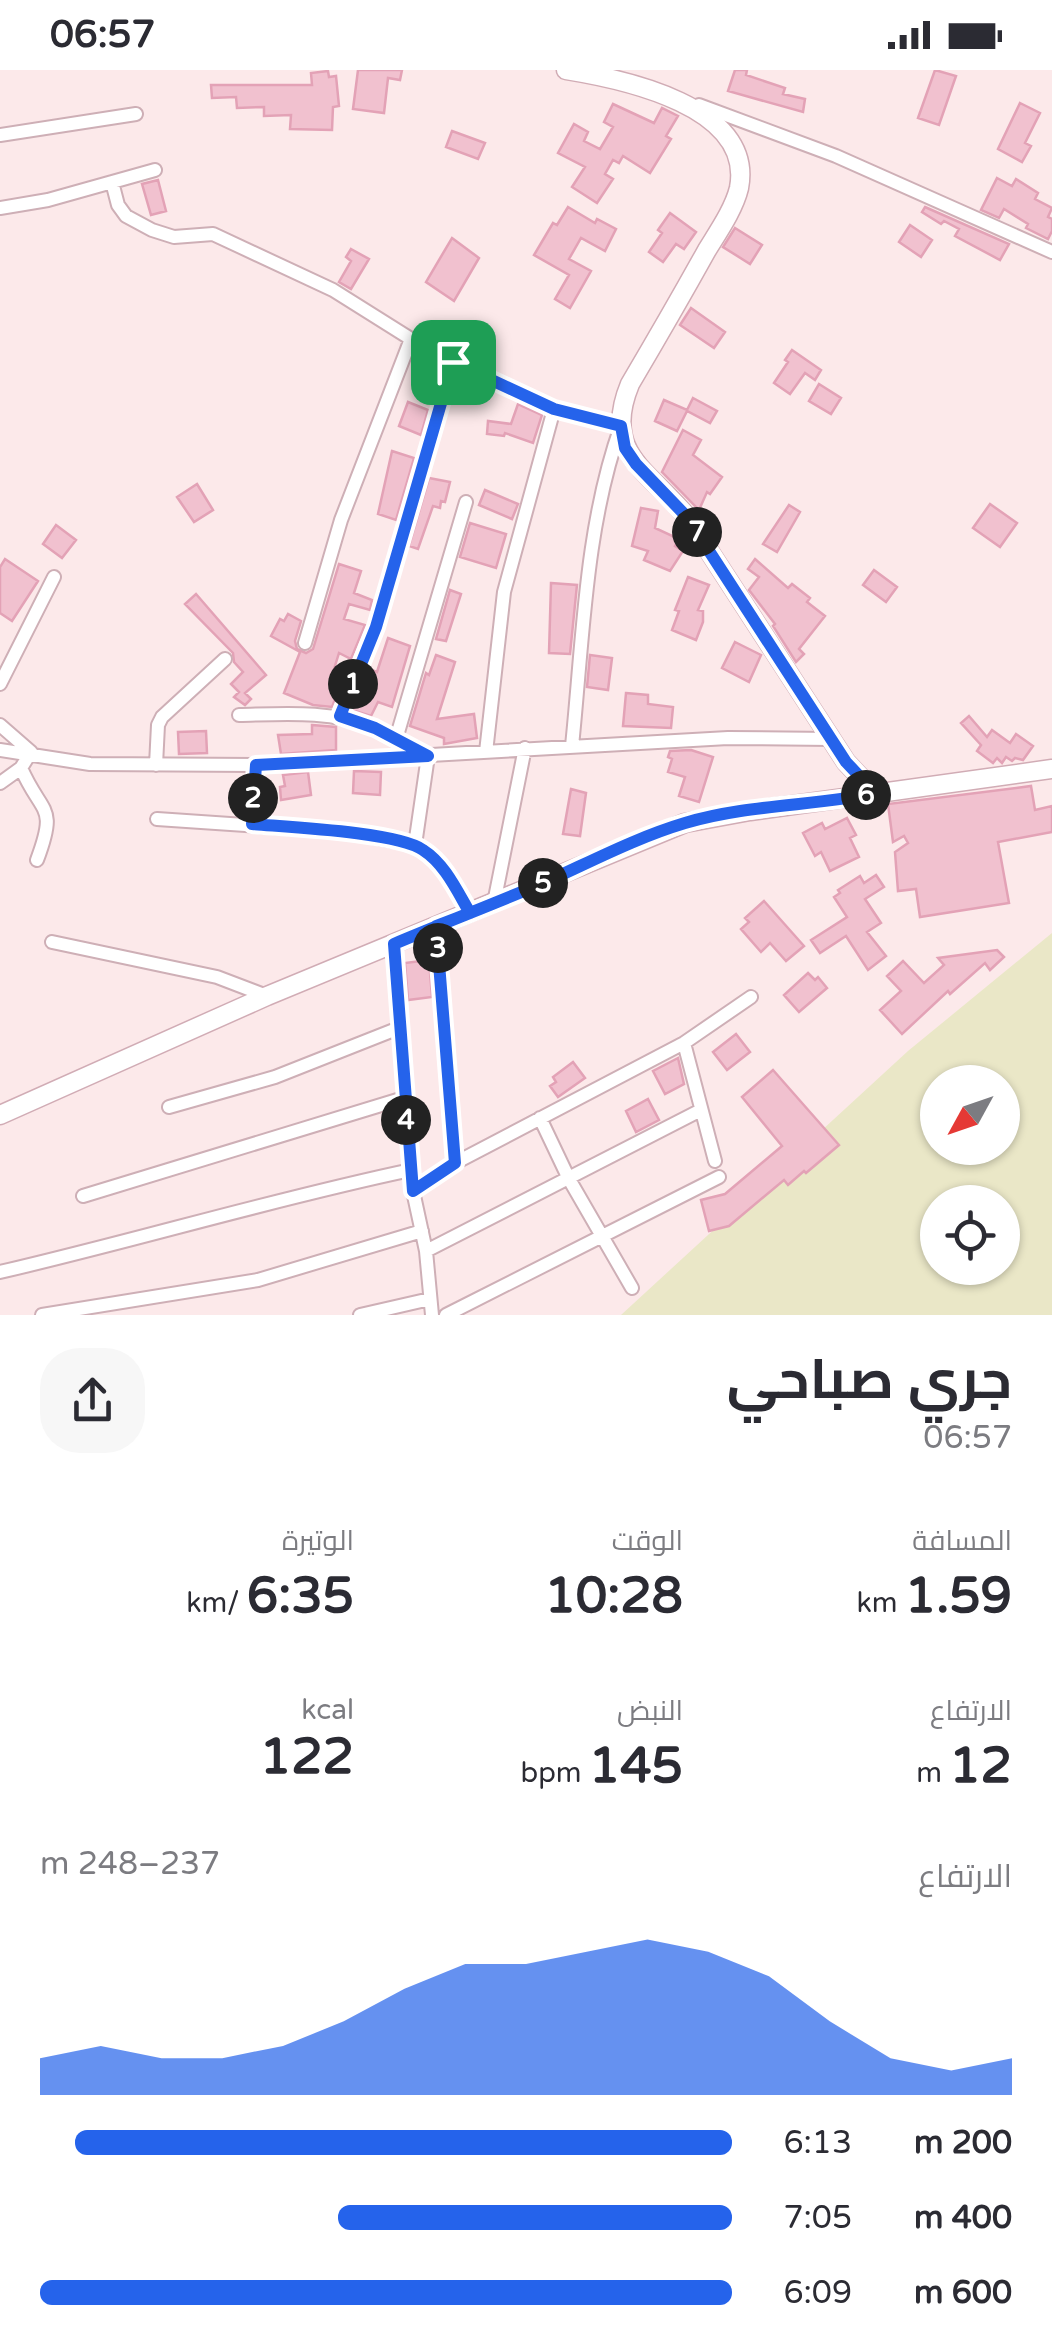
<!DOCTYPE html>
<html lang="ar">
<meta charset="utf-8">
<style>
:root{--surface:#fff;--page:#f7f7f7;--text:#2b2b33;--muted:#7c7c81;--accent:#2563eb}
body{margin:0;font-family:"Varela Round",Cairo,sans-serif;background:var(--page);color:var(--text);direction:rtl;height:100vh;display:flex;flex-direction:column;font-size:38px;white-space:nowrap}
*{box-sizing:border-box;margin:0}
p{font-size:32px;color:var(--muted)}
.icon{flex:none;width:55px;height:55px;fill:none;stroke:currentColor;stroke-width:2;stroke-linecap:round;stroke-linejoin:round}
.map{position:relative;height:1245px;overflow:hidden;direction:ltr}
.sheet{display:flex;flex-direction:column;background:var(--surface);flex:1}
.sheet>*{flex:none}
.needle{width:65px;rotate:230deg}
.fabs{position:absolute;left:920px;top:995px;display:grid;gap:20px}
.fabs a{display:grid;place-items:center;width:100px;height:100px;border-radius:50%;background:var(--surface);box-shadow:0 2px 8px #0004;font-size:50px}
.pin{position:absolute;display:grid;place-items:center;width:85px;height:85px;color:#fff;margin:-42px;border-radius:20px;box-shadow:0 5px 15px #0006}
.km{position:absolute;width:50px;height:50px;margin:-25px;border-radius:50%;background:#222;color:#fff;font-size:28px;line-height:50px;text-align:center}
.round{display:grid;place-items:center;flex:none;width:105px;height:105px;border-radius:40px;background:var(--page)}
.headline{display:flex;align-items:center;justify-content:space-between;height:170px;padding:0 40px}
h1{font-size:55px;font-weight:700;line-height:75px}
.figures{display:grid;grid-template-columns:repeat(3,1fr);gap:15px;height:170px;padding:10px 40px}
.figures div{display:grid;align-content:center}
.figures b{font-size:50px;font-weight:700}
.figures small{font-size:28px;font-weight:400}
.figures p{font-size:28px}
.chart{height:280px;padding:20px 40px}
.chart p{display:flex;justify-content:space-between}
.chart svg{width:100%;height:180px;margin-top:10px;fill:var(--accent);opacity:.7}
ul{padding:0 40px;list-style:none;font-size:32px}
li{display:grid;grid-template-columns:160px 120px 1fr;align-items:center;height:75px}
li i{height:25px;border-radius:12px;background:var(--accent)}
.status{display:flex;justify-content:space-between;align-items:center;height:70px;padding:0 50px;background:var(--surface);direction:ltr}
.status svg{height:28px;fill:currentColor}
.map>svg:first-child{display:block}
</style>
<div class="status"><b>06:57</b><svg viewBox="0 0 49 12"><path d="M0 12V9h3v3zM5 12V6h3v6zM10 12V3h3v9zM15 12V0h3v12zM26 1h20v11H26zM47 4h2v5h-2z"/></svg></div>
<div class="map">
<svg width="1052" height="1245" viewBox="0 0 1052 1245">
<rect width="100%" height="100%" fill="#fce9ea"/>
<path fill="#eae7c7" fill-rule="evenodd" d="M1052,863V1245H621L908,981ZM938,1012H1002V1078H938ZM938,1132H1002V1198H938Z"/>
<path fill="#f1c1cf" stroke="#e3a2b6" stroke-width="2.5" d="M358,0H402L400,10L388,8L384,43L353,39Z
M735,0H747L746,5L785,18L783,24L805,29L803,42L728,21Z
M935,0L956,6L939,55L918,48Z
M328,1L329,7L336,6L339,36L333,37L332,60L290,59L291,45L264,46V37L237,38L236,27L212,28L211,15H312L311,3Z
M1020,33L1040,43L1025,73L1031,76L1022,92L998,79Z
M613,34L654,53L662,38L678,46L666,66L671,69L650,103L623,86L619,93L613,90L605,104L613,109L597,133L572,117L585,97L558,83L574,54L588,62L584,71L600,79L613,57L604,52Z
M452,61L485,73L478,89L446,77Z
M997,108L1012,116L1016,109L1038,123L1035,129L1052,138L1048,147L1052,149V161L1048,169L1026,158L1028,154L1004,139L999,148L981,140Z
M158,110L166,141L151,145L142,114Z
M568,137L595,153L597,149L616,159L605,181L581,168L569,189L591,201L570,238L555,229L569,205L534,185L553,153L557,155Z
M925,137L1009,174L1000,190L955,166L959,159L944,151L941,154L922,142Z
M670,143L696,162L684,179L676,174L663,192L649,182L662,163L658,160Z
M910,155L932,170L921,187L899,172Z
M735,158L762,175L750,194L723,177Z
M452,168L479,188L454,231L426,212Z
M351,179L369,189L351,219L339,212L351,191L346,187Z
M691,238L725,262L714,278L680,255Z
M792,280L821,300L815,310L805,303L790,324L774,313L788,292L785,290Z
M819,314L841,328L831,344L809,331Z
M693,328L717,341L710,353L687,341L677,361L655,351L664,330L687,340Z
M408,332L428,340L421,365L399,356Z
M518,334L542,345L533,373L505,363L504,366L487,364L488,351L511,354Z
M683,360L701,370L693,385L722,407L710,424L707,422L699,440L662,402Z
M392,381L414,388L396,450L378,444Z
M429,408L450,412L445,432L441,431L440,438L433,436L418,479L409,476Z
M197,414L213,440L194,452L177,427Z
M485,420L518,434L512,449L479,435Z
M990,434L1017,453L1000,477L973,458Z
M789,435L800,442L777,482L763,474Z
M641,438L658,441L655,458L679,469L675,476L683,481L670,501L644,490L648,481L632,476Z
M470,453L506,464L496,498L460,487Z
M56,455L76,470L62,488L43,474Z
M5,489L38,511L12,551L0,543V497Z
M755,489L788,518L792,514L810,528L807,532L825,546L799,579L804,584L796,592L773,556L775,554L749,520L759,507L748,499Z
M339,494L361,501L354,523L372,530L370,540L349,534L344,549L365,555L351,589L339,583L330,612L339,619L332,637L313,635L284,623L300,582L271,566L280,549L284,551L288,544L301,551L295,571L297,579L306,583L313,579Z
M874,500L897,517L886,532L863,515Z
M688,507L709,515L698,540L703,541V552L696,570L672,560L679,541L675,540Z
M551,513L577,515L570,584L549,583Z
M450,520L461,524L446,571L436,569Z
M196,524L266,605L245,623L251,629L245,635L234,627L239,622L231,614L243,602L234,592L233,583L185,534Z
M388,568L410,576L392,637L378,632L371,646L352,640L369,599L377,602Z
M735,572L761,585L749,612L722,598Z
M436,585L455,592L437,649L474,644L477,668L444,674V668L410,656L426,603L429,605Z
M590,585L612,588L608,620L587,617Z
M626,623L648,625V634L673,637L671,658L623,656Z
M969,646L987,667L992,660L1010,673L1016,664L1033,676L1023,690L1015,688L1012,691L1006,687L1002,693L997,688L993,693L977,681L981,675L961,653Z
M312,655L336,657V680L281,684L278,665L312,664Z
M206,661L207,683L179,684L178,662Z
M691,680L713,687L699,732L679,726L685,707L668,702L672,689L668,687L670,681Z
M354,701L381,702L380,725L353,723Z
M308,702L311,725L281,730L280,717L285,716L283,705Z
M1031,716L1035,740L1052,736V762L998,772L1009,833L920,847L916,819L898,821L895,782L908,773L904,766L893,772L888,734Z
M571,719L586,723L580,766L563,764Z
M847,748L856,765L850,768L859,787L830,801L821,782L815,786L803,763L822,753L825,759Z
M876,805L884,817L865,829L881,853L867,862L886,886L868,900L846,866L820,883L811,870L847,847L834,827L840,823L838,820L860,806L864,813Z
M764,831L804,876L786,891L770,873L761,882L741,859L749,852L745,848Z
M997,880L1004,887L990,900L985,893L950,924L948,921L902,964L880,940L901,921L887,906L903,891L924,913L944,895L938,888Z
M429,890L432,927L408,930L405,893Z
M808,903L815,910L818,907L827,918L799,942L784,925Z
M736,964L750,982L727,1000L713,982Z
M678,988L684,1014L665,1024L653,1001Z
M573,992L585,1008L558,1027L550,1016L556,1012L553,1007Z
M773,1000L839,1075L806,1103L804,1101L788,1115L784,1110L729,1156L709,1161L701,1130L725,1124L782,1076L742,1027Z
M648,1029L659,1050L636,1062L626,1041Z"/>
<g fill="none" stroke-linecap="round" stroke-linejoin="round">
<defs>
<path id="street" d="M699,35L836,86L1052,182
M0,65L136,44
M112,112L118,135L126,146L152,160L174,167L213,164L333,220L411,269L499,315L554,339L621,356C585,457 583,570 572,676
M0,138L48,130L155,100
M305,573L341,450L411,269
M0,614L54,507
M239,645C284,644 329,640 372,657C391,664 410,677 428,686L415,775
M339,646L375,557L453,292
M0,655L31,682L21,698L0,713
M396,669L466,432
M0,680L90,694L256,695L728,668L832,669
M486,682L504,522L554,339
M156,695L158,655L162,647L225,589
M21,698C42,746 58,734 37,790
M157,749L345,762L415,775L427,782L449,807L470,843
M252,754L256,695
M494,833L525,678
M436,856L455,1093
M52,872L217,907L267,926
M393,874L413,1121L426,1181L432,1245
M684,973L715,1091
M169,1037L275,1007L399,958
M540,1048L569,1109L632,1218
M413,1121L455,1093L684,973L751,927
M83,1126L404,1028
M426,1181L701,1040
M0,1202C138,1170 273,1129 411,1100
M42,1245L258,1210L422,1161
M360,1245L430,1229
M446,1245L719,1107"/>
<path id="secondary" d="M566,0C622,9 755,36 739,118C734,139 718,162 707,180C682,225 656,270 630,314C601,384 650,401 687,447L846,692L862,709L882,722
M0,1045L267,926L685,753L750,741L1052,699"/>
</defs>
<use href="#street" stroke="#ceafb6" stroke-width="16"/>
<use href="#secondary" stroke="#d1acb5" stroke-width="21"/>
<use href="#street" stroke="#fff" stroke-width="12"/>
<use href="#secondary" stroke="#fff" stroke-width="18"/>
</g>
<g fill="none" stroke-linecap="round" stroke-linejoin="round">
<defs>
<path id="route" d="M453,292L376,557L340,646L375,658L428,686L256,695L252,754C287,757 398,762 423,780C445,794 457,821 470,843L436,856L455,1093L413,1121L394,874C446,852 499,832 550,810C594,790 638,767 685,753C749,734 817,736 882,722L862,709L846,692L687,447L636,394L625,378L621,356L554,339L453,292"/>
</defs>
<use href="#route" stroke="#fff" stroke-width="20"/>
<use href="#route" stroke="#2563eb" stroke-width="12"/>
</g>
</svg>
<div class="fabs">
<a><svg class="needle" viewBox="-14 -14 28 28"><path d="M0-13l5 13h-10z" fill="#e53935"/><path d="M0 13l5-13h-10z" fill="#7c7c81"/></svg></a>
<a><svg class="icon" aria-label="locate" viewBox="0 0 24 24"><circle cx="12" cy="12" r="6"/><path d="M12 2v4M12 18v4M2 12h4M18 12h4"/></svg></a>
</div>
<div class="pin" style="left:453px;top:292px;background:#1e9e55"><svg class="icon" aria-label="arrive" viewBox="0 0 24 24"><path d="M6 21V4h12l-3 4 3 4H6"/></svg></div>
<b class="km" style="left:353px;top:614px">1</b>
<b class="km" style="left:253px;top:728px">2</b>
<b class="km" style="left:438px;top:878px">3</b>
<b class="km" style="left:406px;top:1050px">4</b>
<b class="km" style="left:543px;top:813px">5</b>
<b class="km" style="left:866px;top:725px">6</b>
<b class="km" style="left:697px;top:462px">7</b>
</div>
<section class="sheet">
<div class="headline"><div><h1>جري صباحي</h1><p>06:57</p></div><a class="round"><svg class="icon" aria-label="share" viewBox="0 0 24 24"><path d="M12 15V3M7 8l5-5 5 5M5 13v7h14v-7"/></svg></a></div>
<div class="figures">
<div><p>المسافة</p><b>1.59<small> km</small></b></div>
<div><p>الوقت</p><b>10:28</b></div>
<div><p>الوتيرة</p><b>6:35<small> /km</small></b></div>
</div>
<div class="figures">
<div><p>الارتفاع</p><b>12<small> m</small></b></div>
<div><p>النبض</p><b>145<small> bpm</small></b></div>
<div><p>kcal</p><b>122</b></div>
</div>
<div class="chart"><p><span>الارتفاع</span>237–248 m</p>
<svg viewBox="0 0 160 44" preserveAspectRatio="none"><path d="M0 44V35L10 32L20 35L30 35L40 32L50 26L60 18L70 12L80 12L90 9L100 6L110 9L120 15L130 26L140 35L150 38L160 35V44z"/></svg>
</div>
<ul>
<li><b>200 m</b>6:13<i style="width:95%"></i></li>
<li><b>400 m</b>7:05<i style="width:57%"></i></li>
<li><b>600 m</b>6:09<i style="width:100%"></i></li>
</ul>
</section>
